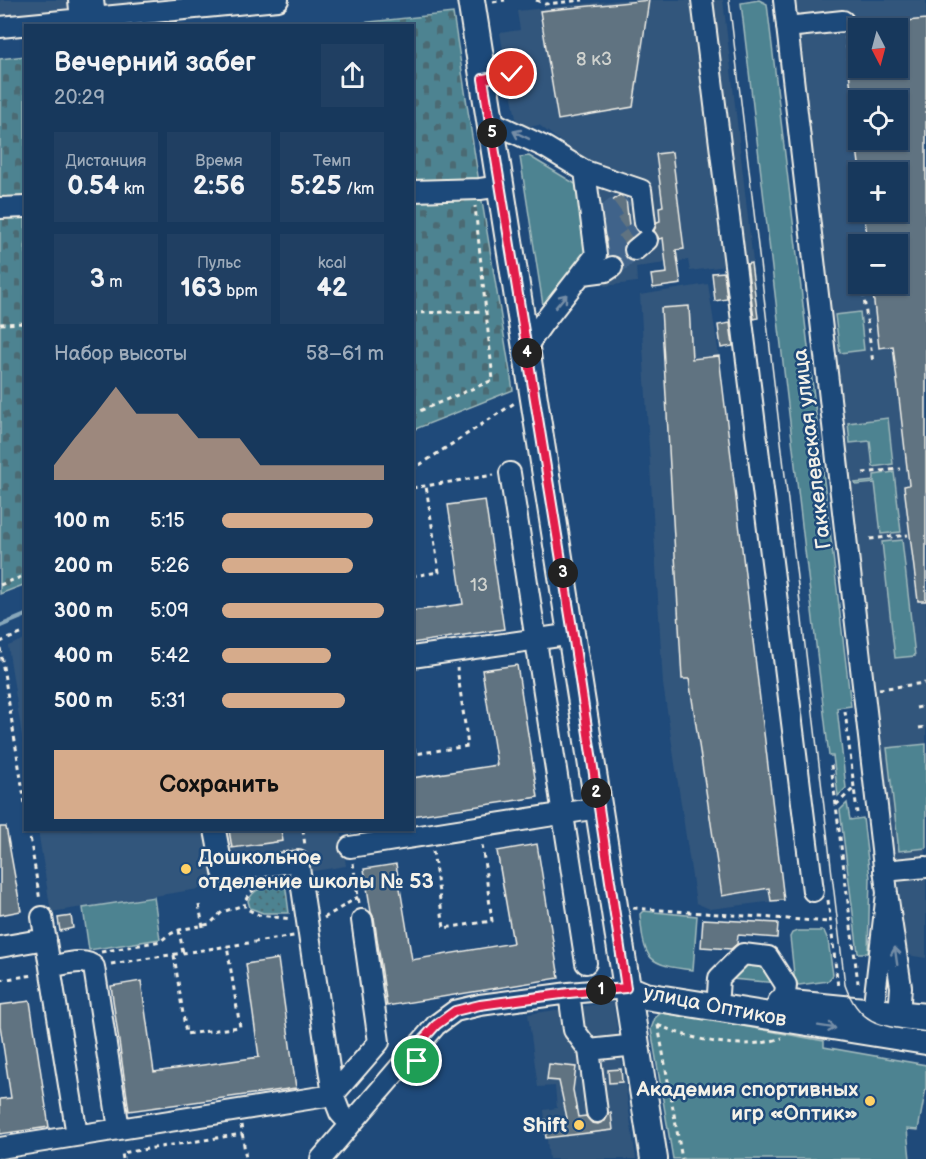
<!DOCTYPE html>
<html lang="ru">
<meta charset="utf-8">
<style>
:root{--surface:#17385c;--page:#203f62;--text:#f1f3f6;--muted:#9eacbb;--line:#365272;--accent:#d6ab8b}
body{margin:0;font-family:"Balsamiq Sans",sans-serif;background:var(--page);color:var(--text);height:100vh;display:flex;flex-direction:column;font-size:22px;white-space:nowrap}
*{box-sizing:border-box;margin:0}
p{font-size:20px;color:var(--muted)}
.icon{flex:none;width:33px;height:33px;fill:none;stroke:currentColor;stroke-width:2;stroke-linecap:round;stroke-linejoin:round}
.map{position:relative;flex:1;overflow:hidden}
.drawer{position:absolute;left:24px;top:24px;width:390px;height:807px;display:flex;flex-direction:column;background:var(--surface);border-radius:0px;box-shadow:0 2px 4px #0004,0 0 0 2px var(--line)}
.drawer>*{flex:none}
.needle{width:39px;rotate:174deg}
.fabs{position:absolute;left:848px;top:18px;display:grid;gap:12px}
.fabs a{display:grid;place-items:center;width:60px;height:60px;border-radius:0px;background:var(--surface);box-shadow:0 2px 4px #0004,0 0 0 2px var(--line);font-size:30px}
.pin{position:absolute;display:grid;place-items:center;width:51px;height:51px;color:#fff;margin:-26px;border:3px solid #fff;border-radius:50%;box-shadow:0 2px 6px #0007}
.km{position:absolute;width:30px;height:30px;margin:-15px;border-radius:50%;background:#222;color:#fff;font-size:16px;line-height:30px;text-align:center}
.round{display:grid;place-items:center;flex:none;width:63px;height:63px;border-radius:0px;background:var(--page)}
.headline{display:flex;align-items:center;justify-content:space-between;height:102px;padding:0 30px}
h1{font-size:27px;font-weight:600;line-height:45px}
.metrics{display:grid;grid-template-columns:repeat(3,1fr);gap:9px;height:102px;padding:6px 30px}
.metrics div{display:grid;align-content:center;border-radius:0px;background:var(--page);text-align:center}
.metrics b{font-size:26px;font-weight:600}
.metrics small{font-size:16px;font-weight:400}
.metrics p{font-size:16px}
.chart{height:168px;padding:12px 30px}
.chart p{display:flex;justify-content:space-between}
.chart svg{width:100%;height:108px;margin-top:6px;fill:var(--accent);opacity:.7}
.action{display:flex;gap:12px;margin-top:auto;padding:12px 30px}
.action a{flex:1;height:69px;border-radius:0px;background:var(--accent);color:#111;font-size:24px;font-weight:600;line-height:69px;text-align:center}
ul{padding:0 30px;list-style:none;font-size:20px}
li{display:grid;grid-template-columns:96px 72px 1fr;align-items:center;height:45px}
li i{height:15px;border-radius:8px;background:var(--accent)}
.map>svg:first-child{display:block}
</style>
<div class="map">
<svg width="926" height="1159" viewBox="0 0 926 1159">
<defs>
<pattern id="cemetery-stones" width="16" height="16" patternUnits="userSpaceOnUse" patternTransform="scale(1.5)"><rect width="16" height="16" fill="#4e8391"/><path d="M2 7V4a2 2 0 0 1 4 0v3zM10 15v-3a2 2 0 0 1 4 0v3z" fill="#4c6b73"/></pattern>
<pattern id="park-dots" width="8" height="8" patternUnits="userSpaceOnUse" patternTransform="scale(1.5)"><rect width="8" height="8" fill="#4e8391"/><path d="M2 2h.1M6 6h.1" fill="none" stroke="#4c6b73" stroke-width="1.8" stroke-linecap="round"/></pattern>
</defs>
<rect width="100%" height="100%" fill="#1f4a7a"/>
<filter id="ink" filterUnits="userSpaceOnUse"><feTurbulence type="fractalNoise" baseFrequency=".0167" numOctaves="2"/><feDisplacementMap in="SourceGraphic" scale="12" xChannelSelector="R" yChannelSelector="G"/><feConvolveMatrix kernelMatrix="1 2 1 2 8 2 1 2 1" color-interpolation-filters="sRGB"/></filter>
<g filter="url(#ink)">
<path fill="#32567c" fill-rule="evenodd" d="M0,0H171L0,18Z
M619,0H723L753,262L690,271L688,260L636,267L637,282L605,286L594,279L586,257L573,151L539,125L518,129L500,33L520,30L517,11Z
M793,0H926V958L907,955ZM858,28H897V68H858ZM858,100H897V140H858ZM858,172H897V212H858ZM858,244H897V284H858Z
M708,284L719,356L784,900L710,909L696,903L663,684L640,295Z
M25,639V755L8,646Z
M38,830H341L346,866L51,912Z
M613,1002L636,1159H549L544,1110L557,1108L555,1086L538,1087L528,1014Z"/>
<path fill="#4e8391" stroke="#a1babc" stroke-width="1.5" d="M759,0L767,4L851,706L837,708L846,788L838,796L833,756H829L741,3Z
M529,156L577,185L586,257L548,304L543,305L520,157Z
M860,312L864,350L840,353L835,315Z
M888,418L893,464L873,467L870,441L850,443L848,423Z
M894,472L901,532L881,534L875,483L856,485L855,483L874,481V475Z
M902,540L915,656L895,658L882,542Z
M926,744V848L899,851L887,748Z
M847,803L850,820L863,818L870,878L868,953H858L840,810Z
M154,897L160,939L89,950L83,908Z
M643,911L697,916L693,970C647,965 644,960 640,914Z
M797,931H824L828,940L833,975L828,981L799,985L795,983L790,937L792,933Z
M746,959L766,960L778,983L732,979Z
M661,1013H671L824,1041V1047L926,1065V1088L918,1130L907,1129L910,1159H673L651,1029L655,1018Z"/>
<path fill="url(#cemetery-stones)" stroke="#a1babc" stroke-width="1.5" d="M453,13L480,189L513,390L413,430L412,26H332Z
M25,56L26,584L0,594V59Z"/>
<path fill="url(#park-dots)" stroke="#a1babc" stroke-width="1.5" d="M285,882L289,913H263L250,908L248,901C255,886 270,885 285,882Z"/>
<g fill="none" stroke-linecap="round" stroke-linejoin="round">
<path stroke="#88a7ba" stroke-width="4.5" d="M0,626L26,615"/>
</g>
<path fill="#607381" stroke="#f4f1e8" stroke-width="1.5" d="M649,0L633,107L558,120L540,11Z
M926,19V601H918L904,486L909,485L893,346L879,348L872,284H897V244H868L864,212H897V172H860L856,140H897V100H852L845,33L853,27L858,26V68H897V22Z
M672,152L684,249L676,250L681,284L653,288L651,275L667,273L663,238L659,239L654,231L657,222L660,221L659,207L663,206L656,154Z
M620,195L626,198L629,225H633L638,232L624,245L623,253L629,260L623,264L618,257L608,256L602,209Z
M751,263L758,318L754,319L747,264Z
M724,272L727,299L715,301L712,273Z
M689,306L692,359L719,356L784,900L771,901L769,888L722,896L689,679H682L661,308Z
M730,323L733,346L721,348L718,325Z
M485,500L504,629L412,643V611L463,604L448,505Z
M517,665L538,797L412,816V778L497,765L482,670Z
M0,827H6L21,911L0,915Z
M229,830H281L283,841L232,848Z
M537,844L559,978L387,1006L374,918L371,912L364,869L396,864L412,960L513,943L497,851Z
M71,916L73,928L60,931L58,918Z
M703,919L778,923L777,938L738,935L737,944L731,949L701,947Z
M278,959L296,1088L129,1111L111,986L141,981L154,1072L259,1057L246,964Z
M30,1001L49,1127L0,1134V1099L11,1098L0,1025V1005Z
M549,1064L576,1067L573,1090L578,1117L586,1116L592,1123L598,1124L605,1121L609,1113H611L613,1130L546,1138L544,1120L567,1118L559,1081L547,1080Z
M621,1069L622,1082L609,1083L608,1070Z"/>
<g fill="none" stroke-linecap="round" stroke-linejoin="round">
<path stroke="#3f638a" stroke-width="20" stroke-dasharray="20 10" stroke-linecap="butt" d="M601,218L627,199
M604,234L628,216
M607,254L645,225
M612,267L635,250"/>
<defs>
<path id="minor" d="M79,0L81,20
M93,0L95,18
M702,0L813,891
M784,0L887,893L901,987L899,1015L886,1035L873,1012L887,893
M0,27L278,0
M787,27L843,21
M483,79L512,74
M490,121L545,147L585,171L596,255L543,323L526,347
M585,171L641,190L645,223
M412,191L480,189L501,186
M0,208L26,207
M635,250L647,240
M583,274L606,271L612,267
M510,473L586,963
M412,657L573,634
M215,830L223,872L298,861L333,1095L340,1113L350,1124
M350,847L598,808
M884,871L926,867
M42,917L77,1135
M0,947L46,939
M50,967C62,965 85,957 94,967L119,1129
M569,993L574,1030L589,1050L597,1112
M718,994L719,978L743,954L768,957L786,985L784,1004
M589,1050L636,1045
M409,1055L423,1069
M0,1148L333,1095L379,1042L362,920
M321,1159L436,1025L455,1011L480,1005L569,993L626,988"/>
<path id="major" d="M471,0L654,1159
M626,988L645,996L926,1041
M781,1003L926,1017"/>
</defs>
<use href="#minor" stroke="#f4f1e8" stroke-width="24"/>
<use href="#major" stroke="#f4f1e8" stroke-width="30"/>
<path stroke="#f4f1e8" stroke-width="3" stroke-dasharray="4.5 4.5" stroke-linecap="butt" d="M536,0L545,4L583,0
M493,2L505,0
M849,270L858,275
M862,284L873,363
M412,313L485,311
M0,324L26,323
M412,414L493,380L475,206
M412,470L516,402
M863,473L900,469
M412,488L494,475
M870,539L908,535
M412,576L439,572L426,486
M0,585L26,575
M0,642L26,632
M0,648L26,810
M879,689L925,683
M916,708L926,706
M845,711L857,813
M919,728L926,727
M412,740L415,754L468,746L457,668
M831,765L858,983
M836,805L854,788
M29,830L40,901
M303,830L305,846
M433,851L444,928L492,921L482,844
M353,863L359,903
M262,884L251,892L244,902L245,908L259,915L291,919
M828,900L838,987
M199,905L203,927
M633,908L830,922
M324,918L358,897
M179,930L183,953
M101,952L161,941L168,935L179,930L210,924L222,912L244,905
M174,955L186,1034L240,1027L227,946
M111,964L294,936
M0,980L34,975
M658,1025C694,1041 743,1051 782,1038
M658,1025L682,1159
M241,1125L246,1159
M123,1159L122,1153L242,1134"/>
<use href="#minor" stroke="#1f4a7a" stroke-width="20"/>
<use href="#major" stroke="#1f4a7a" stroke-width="26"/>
<path stroke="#f4f1e8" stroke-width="1.5" d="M729,0L845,985C861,1029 886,1026 926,1032"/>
</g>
<defs><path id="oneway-shaft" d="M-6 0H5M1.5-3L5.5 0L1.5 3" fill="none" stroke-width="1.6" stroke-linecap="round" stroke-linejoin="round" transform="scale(1.5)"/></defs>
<g stroke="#748da6">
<use href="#oneway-shaft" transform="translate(521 135) rotate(-154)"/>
<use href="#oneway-shaft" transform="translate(561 301) rotate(-50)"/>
<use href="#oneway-shaft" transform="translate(896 956) rotate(-98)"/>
<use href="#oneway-shaft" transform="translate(827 1027) rotate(9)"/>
</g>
</g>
<g fill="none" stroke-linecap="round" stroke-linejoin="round" filter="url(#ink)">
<defs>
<path id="route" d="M417,1061L409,1055L436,1025L455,1011L480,1005L569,993L626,988L573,634L483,79L512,74"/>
</defs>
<use href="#route" stroke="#fff" stroke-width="12"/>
<use href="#route" stroke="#e11d48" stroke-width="8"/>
</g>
<g fill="#ffd166" stroke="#1f4a7a" stroke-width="2">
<circle cx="186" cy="869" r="6"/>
<circle cx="870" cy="1101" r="6"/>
<circle cx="579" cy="1125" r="6"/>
</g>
<g text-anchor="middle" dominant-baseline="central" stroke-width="5" stroke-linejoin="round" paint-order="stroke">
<g font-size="18" fill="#cfd2ce">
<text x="594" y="59">8 к3</text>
<text x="479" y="585">13</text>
</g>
<g font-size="21" fill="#f4f1e8" stroke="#1f4a7a">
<text transform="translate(812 449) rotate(-97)">Гаккелевская улица</text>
<text transform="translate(715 1006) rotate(11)">улица Оптиков</text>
</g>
<g font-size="21" font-weight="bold" fill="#f4f1e8" stroke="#1f4a7a" text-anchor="end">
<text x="198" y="857" text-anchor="start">Дошкольное<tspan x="198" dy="24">отделение школы № 53</tspan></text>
<text x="858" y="1089">Академия спортивных<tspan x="858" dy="24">игр «Оптик»</tspan></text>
<text x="567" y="1125">Shift</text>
</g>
</g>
</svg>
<div class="fabs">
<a><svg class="needle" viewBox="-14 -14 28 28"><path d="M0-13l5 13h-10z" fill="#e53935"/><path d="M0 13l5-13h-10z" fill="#9eacbb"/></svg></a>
<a><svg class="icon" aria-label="locate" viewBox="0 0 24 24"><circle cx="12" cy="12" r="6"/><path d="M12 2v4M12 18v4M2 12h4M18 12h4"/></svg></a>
<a>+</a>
<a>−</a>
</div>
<div class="pin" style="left:417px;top:1061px;background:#1e9e55"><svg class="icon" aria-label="arrive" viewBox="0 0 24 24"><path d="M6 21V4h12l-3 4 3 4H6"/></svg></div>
<div class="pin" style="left:512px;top:74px;background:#d93025"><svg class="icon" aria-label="check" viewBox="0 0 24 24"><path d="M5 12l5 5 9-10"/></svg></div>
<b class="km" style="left:601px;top:990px">1</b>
<b class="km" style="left:596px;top:793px">2</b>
<b class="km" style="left:563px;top:573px">3</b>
<b class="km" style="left:527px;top:353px">4</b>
<b class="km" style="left:492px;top:133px">5</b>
<section class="drawer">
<div class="headline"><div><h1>Вечерний забег</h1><p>20:29</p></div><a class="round"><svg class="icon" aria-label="share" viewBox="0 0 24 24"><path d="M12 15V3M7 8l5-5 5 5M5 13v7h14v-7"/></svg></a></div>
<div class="metrics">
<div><p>Дистанция</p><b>0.54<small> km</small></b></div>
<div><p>Время</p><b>2:56</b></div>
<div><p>Темп</p><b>5:25<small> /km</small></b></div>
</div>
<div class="metrics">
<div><b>3<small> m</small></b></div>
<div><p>Пульс</p><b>163<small> bpm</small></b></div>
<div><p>kcal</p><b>42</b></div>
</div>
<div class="chart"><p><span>Набор высоты</span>58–61 m</p>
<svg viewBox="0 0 160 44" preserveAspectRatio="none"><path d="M0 44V38L10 27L20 17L30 6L40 17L50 17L60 17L70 27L80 27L90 27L100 38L110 38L120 38L130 38L140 38L150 38L160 38V44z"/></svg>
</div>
<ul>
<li><b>100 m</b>5:15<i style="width:93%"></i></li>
<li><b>200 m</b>5:26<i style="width:81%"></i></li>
<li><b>300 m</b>5:09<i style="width:100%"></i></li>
<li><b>400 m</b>5:42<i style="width:67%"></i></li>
<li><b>500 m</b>5:31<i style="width:76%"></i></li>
</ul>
<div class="action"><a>Сохранить</a></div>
</section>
</div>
